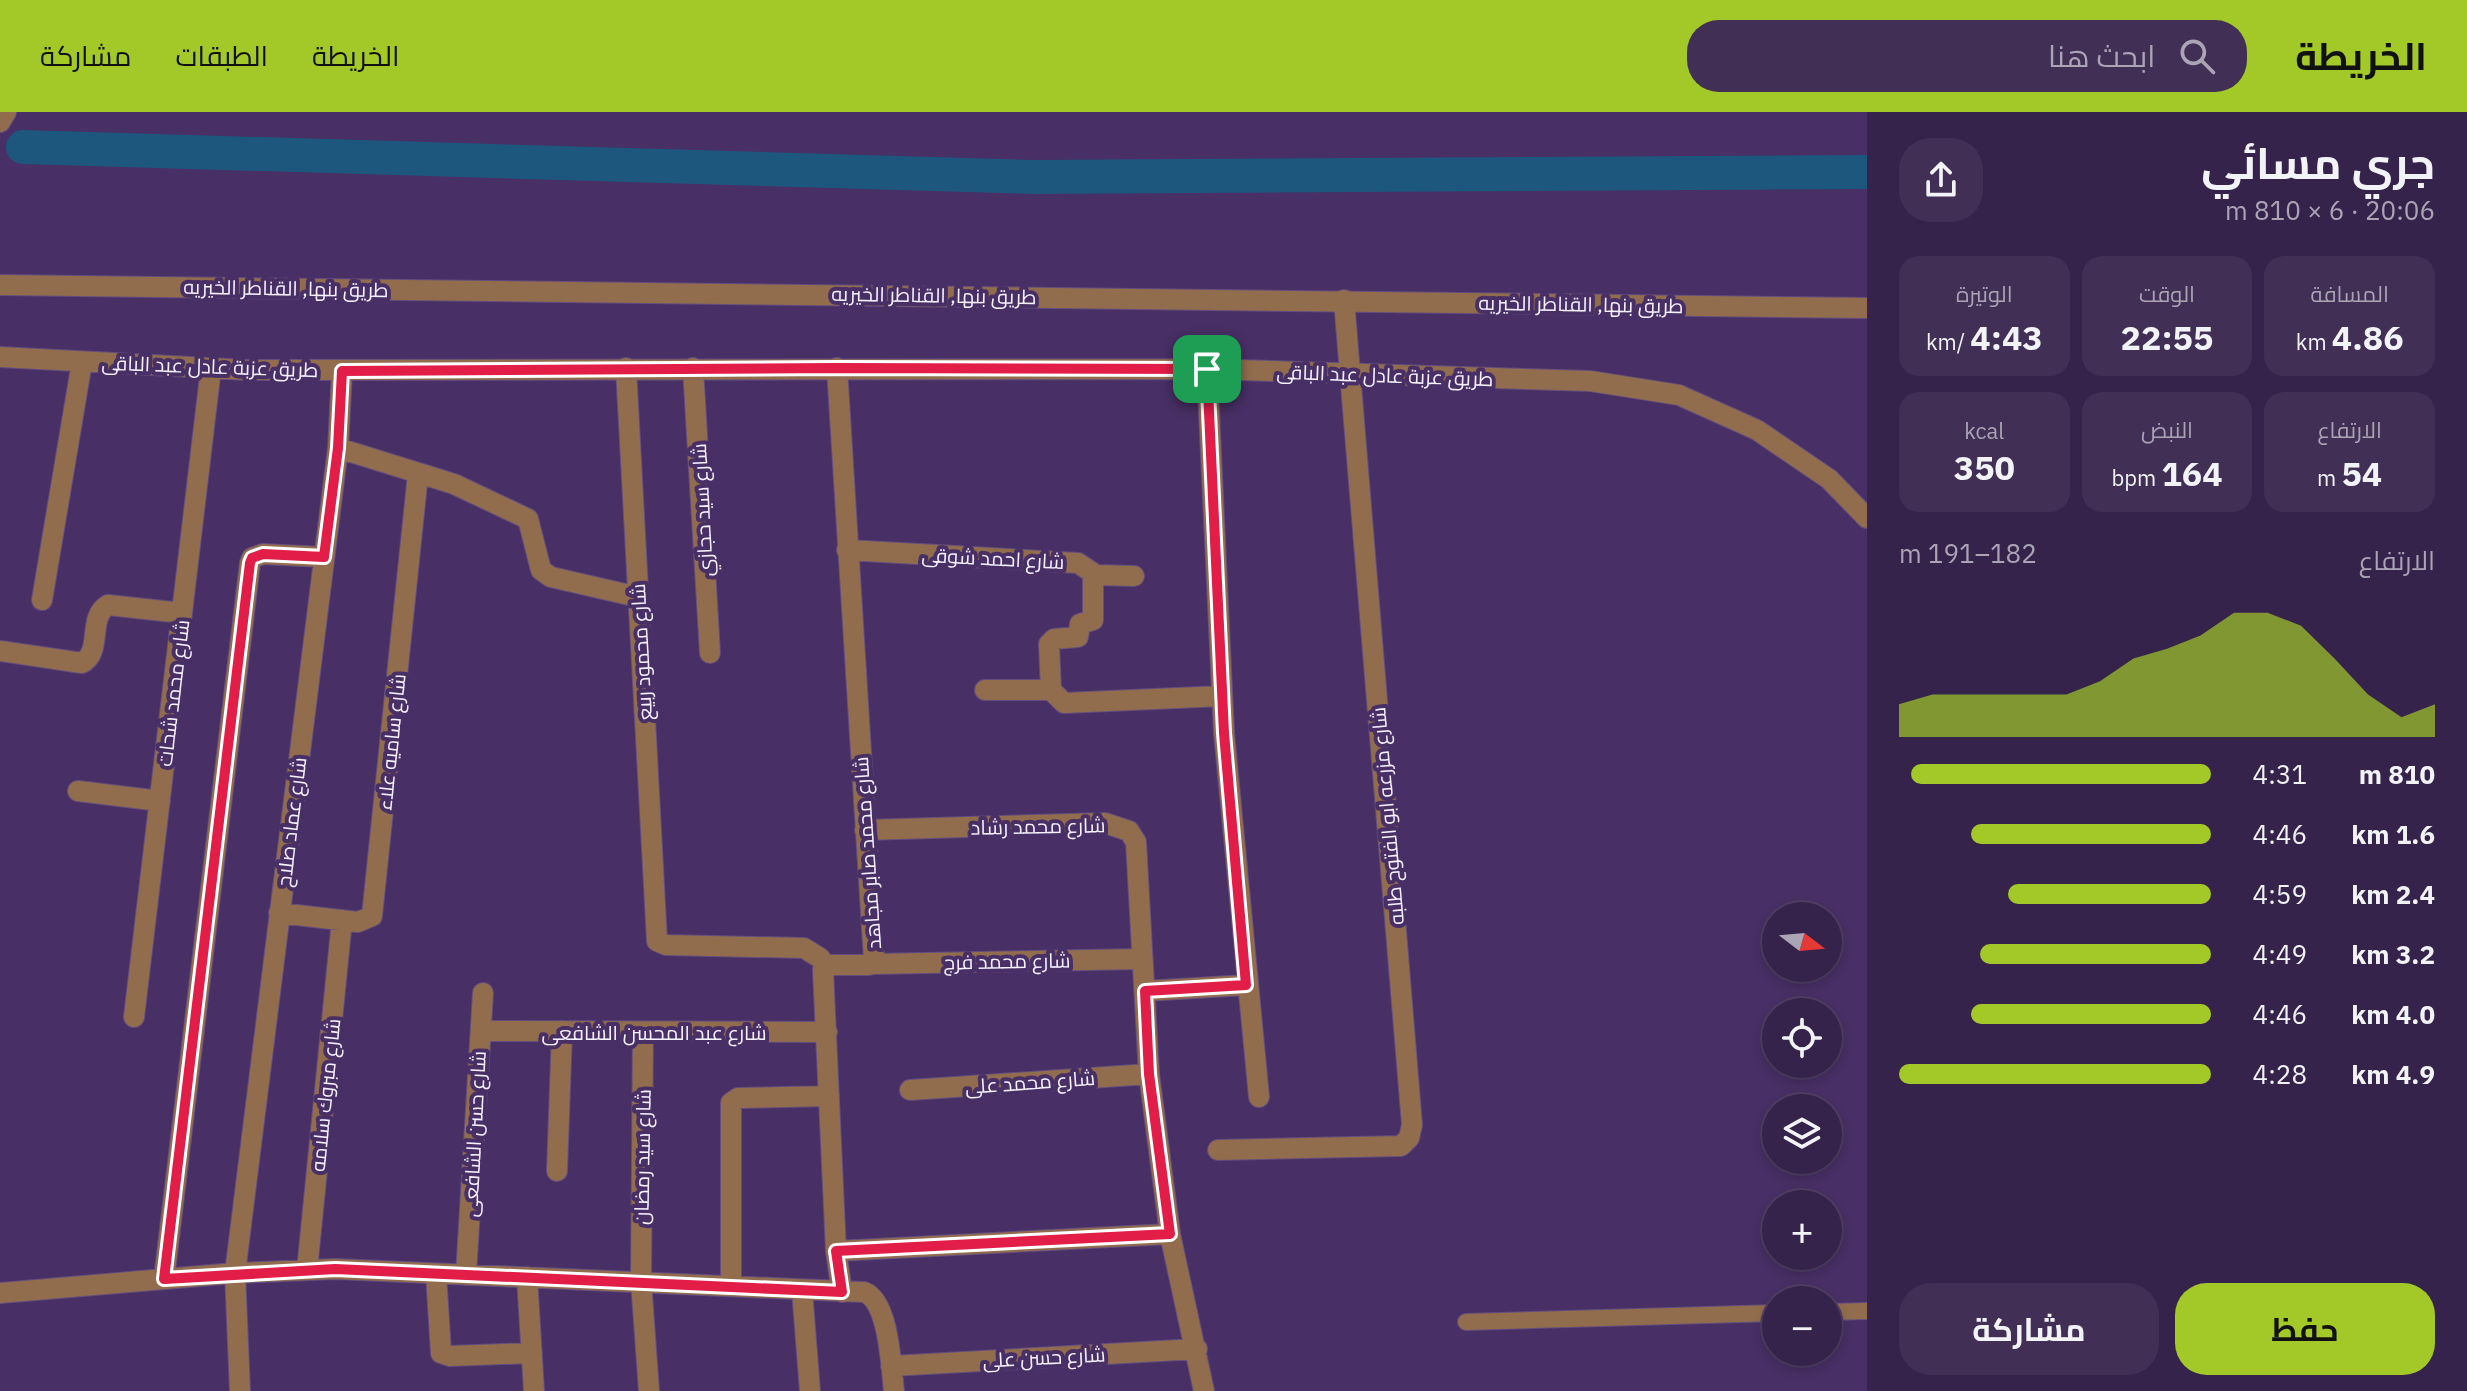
<!DOCTYPE html>
<html lang="ar">
<meta charset="utf-8">
<style>
:root{--surface:#36234c;--page:#412f56;--text:#f1f3f6;--muted:#aaa4b5;--line:#504064;--accent:#a2c928}
body{margin:0;font-family:"IBM Plex Sans",Cairo,sans-serif;background:var(--page);color:var(--text);direction:rtl;height:100vh;display:flex;flex-direction:column;font-size:30px;white-space:nowrap}
*{box-sizing:border-box;margin:0}
p{font-size:26px;color:var(--muted)}
.icon{flex:none;width:44px;height:44px;fill:none;stroke:currentColor;stroke-width:2;stroke-linecap:round;stroke-linejoin:round}
.map{position:relative;flex:1;overflow:hidden;direction:ltr}
.details{display:flex;flex-direction:column;background:var(--surface);width:600px}
.details>*{flex:none}
.needle{width:52px;rotate:106deg}
.fabs{position:absolute;left:1762px;top:790px;display:grid;gap:16px}
.fabs a{display:grid;place-items:center;width:80px;height:80px;border-radius:50%;background:var(--surface);box-shadow:0 4px 12px #0003,0 0 0 2px var(--line);font-size:40px}
.pin{position:absolute;display:grid;place-items:center;width:68px;height:68px;color:#fff;margin:-34px;border-radius:16px;box-shadow:0 4px 12px #0006}
.round{display:grid;place-items:center;flex:none;width:84px;height:84px;border-radius:32px;background:var(--page)}
.headline{display:flex;align-items:center;justify-content:space-between;height:136px;padding:0 32px}
h1{font-size:44px;font-weight:700;line-height:60px}
.stats{display:grid;grid-template-columns:repeat(3,1fr);gap:12px;height:136px;padding:8px 32px}
.stats div{display:grid;align-content:center;border-radius:20px;background:var(--page);text-align:center}
.stats b{font-size:34px;font-weight:700}
.stats small{font-size:22px;font-weight:400}
.stats p{font-size:22px}
.chart{height:224px;padding:16px 32px}
.chart p{display:flex;justify-content:space-between}
.chart svg{width:100%;height:144px;margin-top:8px;fill:var(--accent);opacity:.7}
.button{display:flex;gap:16px;margin-top:auto;padding:16px 32px}
.button a{flex:1;height:92px;border-radius:32px;background:var(--accent);color:#111;font-size:32px;font-weight:700;line-height:92px;text-align:center}
.button a+a{background:var(--page);color:var(--text)}
ul{padding:0 32px;list-style:none;font-size:26px}
li{display:grid;grid-template-columns:128px 96px 1fr;align-items:center;height:60px}
li i{height:20px;border-radius:10px;background:var(--accent)}
header{display:flex;align-items:center;gap:48px;box-sizing:border-box;height:112px;padding:0 40px;background:var(--accent);color:#111}
header strong{font-size:38px}
nav{display:flex;gap:44px;margin-inline-start:auto;font-size:28px}
.search{width:560px;height:72px;background:var(--page);display:flex;align-items:center;gap:20px;box-sizing:border-box;padding:0 28px;border-radius:32px;color:var(--muted);font-size:30px}
main{display:flex;flex:1;min-height:0}
.map>svg:first-child{display:block}
</style>
<header>
<strong>الخريطة</strong>
<div class="search"><svg class="icon" aria-label="search" viewBox="0 0 24 24"><circle cx="10" cy="10" r="6"/><path d="M15 15l6 6"/></svg>ابحث هنا</div>
<nav><a>الخريطة</a><a>الطبقات</a><a>مشاركة</a></nav>
</header>
<main>
<section class="details">
<div class="headline"><div><h1>جري مسائي</h1><p>20:06 · 6 × 810 m</p></div><a class="round"><svg class="icon" aria-label="share" viewBox="0 0 24 24"><path d="M12 15V3M7 8l5-5 5 5M5 13v7h14v-7"/></svg></a></div>
<div class="stats">
<div><p>المسافة</p><b>4.86<small> km</small></b></div>
<div><p>الوقت</p><b>22:55</b></div>
<div><p>الوتيرة</p><b>4:43<small> /km</small></b></div>
</div>
<div class="stats">
<div><p>الارتفاع</p><b>54<small> m</small></b></div>
<div><p>النبض</p><b>164<small> bpm</small></b></div>
<div><p>kcal</p><b>350</b></div>
</div>
<div class="chart"><p><span>الارتفاع</span>182–191 m</p>
<svg viewBox="0 0 160 44" preserveAspectRatio="none"><path d="M0 44V34L10 31L20 31L30 31L40 31L50 31L60 27L70 20L80 17L90 13L100 6L110 6L120 10L130 20L140 31L150 38L160 34V44z"/></svg>
</div>
<ul>
<li><b>810 m</b>4:31<i style="width:96%"></i></li>
<li><b>1.6 km</b>4:46<i style="width:77%"></i></li>
<li><b>2.4 km</b>4:59<i style="width:65%"></i></li>
<li><b>3.2 km</b>4:49<i style="width:74%"></i></li>
<li><b>4.0 km</b>4:46<i style="width:77%"></i></li>
<li><b>4.9 km</b>4:28<i style="width:100%"></i></li>
</ul>
<div class="button"><a>حفظ</a><a>مشاركة</a></div>
</section>
<div class="map">
<svg width="1867" height="1279" viewBox="0 0 1867 1279">
<rect width="100%" height="100%" fill="#482f65"/>
<g fill="none" stroke-linecap="round" stroke-linejoin="round">
<path stroke="#1e577e" stroke-width="34" d="M23,35L1033,65L1867,60"/>
<defs>
<path id="service" d="M1828,1200L1867,1199
M1466,1210L1776,1201"/>
<path id="minor" d="M0,245L247,258L1207,257L1590,269L1679,283L1757,318L1829,367L1867,406
M626,256L657,829L666,833L804,836L820,846L826,854
M693,256L710,541
M837,256L874,848L869,853H832L823,858L836,1139L842,1180
M1207,257L1224,621L1259,985
M338,336L454,372L528,407L541,458L551,465L638,485
M847,438L1078,451L1096,463L1134,464
M42,488L82,250
M0,539L82,551C103,540 87,505 108,493L182,501
M985,578H1051L1049,532L1054,527L1078,525L1080,512L1093,508V462
M1051,578L1064,591L1222,584
M78,679L160,689
M865,718L1105,711L1129,719L1136,730L1149,962L1170,1122L1204,1279
M279,801L358,810L372,804L418,362
M873,852L1142,847
M1145,879L1246,873
M134,905L211,256
M481,919L827,920
M643,921L641,1169L649,1279
M910,978L1149,962
M1218,1038L1401,1034L1409,1026L1412,1013L1344,188
M557,1059L562,919
M836,1139L1170,1122
M307,1158L342,808
M436,1162L441,1241L450,1244L532,1241
M466,1163L483,881
M527,1165L534,1279
M164,1167L250,451L252,446L263,442L324,445
M731,1173V991L738,986L829,984
M802,1178L810,1279
M0,1181L235,1161L335,1157L864,1180C889,1189 891,1254 894,1279
M891,1254L1197,1237
M240,1279L235,1161L338,336L342,259"/>
<path id="tertiary" d="M0,10L6,0
M0,173L1867,196"/>
</defs>
<use href="#service" stroke="#644e7e" stroke-width="18"/>
<use href="#minor" stroke="#644e7e" stroke-width="22"/>
<use href="#tertiary" stroke="#644e7e" stroke-width="22"/>
<use href="#service" stroke="#916d4d" stroke-width="16"/>
<use href="#minor" stroke="#916d4d" stroke-width="20"/>
<use href="#tertiary" stroke="#916d4d" stroke-width="20"/>
</g>
<g fill="none" stroke-linecap="round" stroke-linejoin="round">
<defs>
<path id="route" d="M837,256L1207,257L1224,621L1246,873L1145,879L1149,962L1170,1122L836,1139L842,1180L335,1157L164,1167L250,451L252,446L263,442L324,445L338,336L342,259Z"/>
</defs>
<use href="#route" stroke="#fff" stroke-width="16"/>
<use href="#route" stroke="#e11d48" stroke-width="10"/>
</g>
<g text-anchor="middle" dominant-baseline="central" stroke-width="8" stroke-linejoin="round" paint-order="stroke">
<g font-size="20" fill="#f6f1ff" stroke="#482f65">
<text transform="translate(286 176) rotate(1)">طريق بنها, القناطر الخيريه</text>
<text transform="translate(934 183) rotate(1)">طريق بنها, القناطر الخيريه</text>
<text transform="translate(1581 192) rotate(1)">طريق بنها, القناطر الخيريه</text>
<text transform="translate(210 254) rotate(2)">طريق عزبة عادل عبد الباقى</text>
<text transform="translate(1385 263) rotate(2)">طريق عزبة عادل عبد الباقى</text>
<text transform="translate(702 398) rotate(-93)">شارع سيد حجازي</text>
<text transform="translate(993 446) rotate(3)">شارع احمد شوقى</text>
<text transform="translate(641 540) rotate(-93)">شارع محمود ربيع</text>
<text transform="translate(173 581) rotate(-83)">شارع محمد شحات</text>
<text transform="translate(391 630) rotate(-84)">شارع ساميه علاء</text>
<text transform="translate(1387 704) rotate(-95)">شارع مزرعه ابو الفتوح طلبه</text>
<text transform="translate(291 710) rotate(-83)">شارع عماد صلاح</text>
<text transform="translate(1038 714) rotate(-1)">شارع محمد رشاد</text>
<text transform="translate(867 741) rotate(-94)">شارع محمد صابر مجاهد</text>
<text transform="translate(1007 849) rotate(-1)">شارع محمد فرج</text>
<text x="654" y="920">شارع عبد المحسن الشافعى</text>
<text transform="translate(1030 970) rotate(-4)">شارع محمد على</text>
<text transform="translate(325 983) rotate(-84)">شارع مبروك سلامه</text>
<text transform="translate(474 1022) rotate(-87)">شارع حسن الشافعى</text>
<text transform="translate(642 1045) rotate(-89)">شارع سيد رمضان</text>
<text transform="translate(1044 1245) rotate(-3)">شارع حسن على</text>
</g>
</g>
</svg>
<div class="fabs">
<a><svg class="needle" viewBox="-14 -14 28 28"><path d="M0-13l5 13h-10z" fill="#e53935"/><path d="M0 13l5-13h-10z" fill="#aaa4b5"/></svg></a>
<a><svg class="icon" aria-label="locate" viewBox="0 0 24 24"><circle cx="12" cy="12" r="6"/><path d="M12 2v4M12 18v4M2 12h4M18 12h4"/></svg></a>
<a><svg class="icon" aria-label="layers" viewBox="0 0 24 24"><path d="M12 4l9 5-9 5-9-5zM3 14l9 5 9-5"/></svg></a>
<a>+</a>
<a>−</a>
</div>
<div class="pin" style="left:1207px;top:257px;background:#1e9e55"><svg class="icon" aria-label="arrive" viewBox="0 0 24 24"><path d="M6 21V4h12l-3 4 3 4H6"/></svg></div>
</div>
</main>
